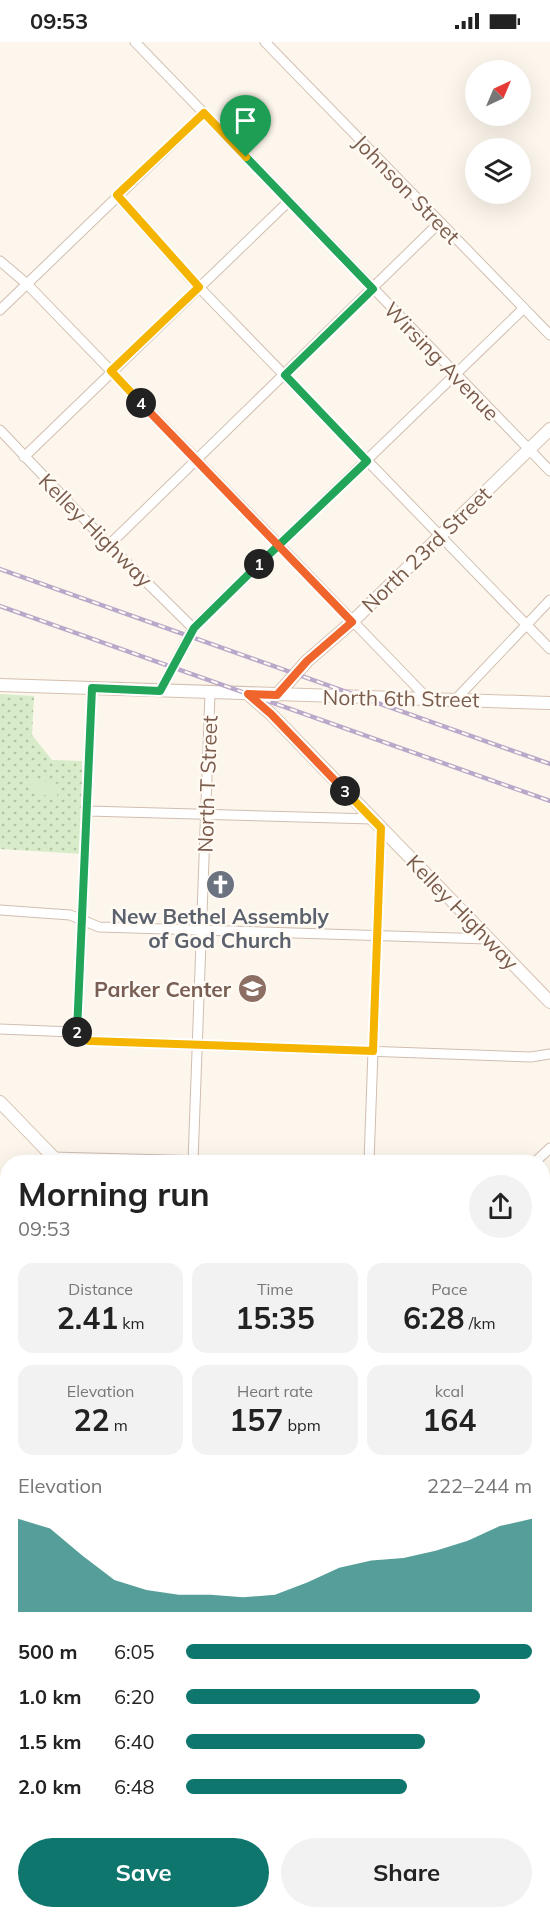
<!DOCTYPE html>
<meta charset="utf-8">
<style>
:root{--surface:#fff;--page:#f2f2f2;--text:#222;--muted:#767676;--accent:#0f766e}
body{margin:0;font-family:Mulish,sans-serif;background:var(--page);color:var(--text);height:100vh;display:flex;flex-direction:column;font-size:22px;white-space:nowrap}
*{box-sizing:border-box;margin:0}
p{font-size:20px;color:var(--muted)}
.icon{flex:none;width:33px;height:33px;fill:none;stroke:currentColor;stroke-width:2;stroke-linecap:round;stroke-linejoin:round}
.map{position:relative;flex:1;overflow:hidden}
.sheet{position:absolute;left:0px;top:1113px;width:550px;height:764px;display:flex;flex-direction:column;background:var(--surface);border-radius:24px 24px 0 0;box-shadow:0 6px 24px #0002}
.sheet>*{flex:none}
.needle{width:39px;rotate:44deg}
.buttons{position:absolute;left:465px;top:18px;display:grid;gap:12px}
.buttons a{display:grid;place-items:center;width:66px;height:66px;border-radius:50%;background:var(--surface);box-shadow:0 6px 24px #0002;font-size:30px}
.pin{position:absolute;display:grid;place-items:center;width:51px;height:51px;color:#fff;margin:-62px -26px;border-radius:50% 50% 50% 0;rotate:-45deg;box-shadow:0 0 6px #0007}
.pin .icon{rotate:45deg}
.km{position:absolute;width:30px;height:30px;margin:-15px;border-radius:50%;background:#222;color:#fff;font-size:16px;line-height:30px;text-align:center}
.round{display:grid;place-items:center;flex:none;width:63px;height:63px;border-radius:32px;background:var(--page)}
.summary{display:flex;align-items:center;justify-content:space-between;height:102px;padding:0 18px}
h1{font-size:33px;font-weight:700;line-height:45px}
.stats{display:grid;grid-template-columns:repeat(3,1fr);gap:9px;height:102px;padding:6px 18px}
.stats div{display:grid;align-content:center;border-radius:15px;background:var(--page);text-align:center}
.stats b{font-size:30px;font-weight:700}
.stats small{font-size:16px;font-weight:400}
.stats p{font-size:16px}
.chart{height:168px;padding:12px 18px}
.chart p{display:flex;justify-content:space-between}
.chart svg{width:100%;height:108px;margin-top:6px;fill:var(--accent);opacity:.7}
.action{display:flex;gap:12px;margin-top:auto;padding:12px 18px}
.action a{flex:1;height:69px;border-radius:36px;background:var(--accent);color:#fff;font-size:24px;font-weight:700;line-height:69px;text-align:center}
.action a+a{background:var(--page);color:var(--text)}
ul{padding:0 18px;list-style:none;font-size:20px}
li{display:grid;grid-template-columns:96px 72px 1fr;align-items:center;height:45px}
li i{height:15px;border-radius:8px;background:var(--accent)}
.status{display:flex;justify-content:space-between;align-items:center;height:42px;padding:0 30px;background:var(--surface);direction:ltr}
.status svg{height:16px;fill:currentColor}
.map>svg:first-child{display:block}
</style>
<div class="status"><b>09:53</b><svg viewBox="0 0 49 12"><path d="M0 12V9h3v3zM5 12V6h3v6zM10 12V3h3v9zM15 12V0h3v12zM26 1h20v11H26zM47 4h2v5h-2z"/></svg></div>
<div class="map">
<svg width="550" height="1876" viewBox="0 0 550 1876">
<defs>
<pattern id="park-dots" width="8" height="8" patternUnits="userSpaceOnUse" patternTransform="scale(1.5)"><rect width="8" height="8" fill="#d8ecc9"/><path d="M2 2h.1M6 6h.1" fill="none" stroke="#b4c2a5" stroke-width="1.8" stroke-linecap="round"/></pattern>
</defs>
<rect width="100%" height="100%" fill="#fdf6ec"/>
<path fill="url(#park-dots)" d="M0,652L34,654L32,693L52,718L82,719V812L0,807Z"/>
<path fill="#d8ecc9" d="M31,738L59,742L57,755L29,751Z"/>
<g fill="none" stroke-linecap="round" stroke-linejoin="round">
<defs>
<path id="street" d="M135,0L550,429
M265,0L550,293
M117,153L191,237L550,607
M0,219L27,242L427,656
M0,268L204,71
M0,388L109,503L193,586
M24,415L289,159
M109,503L439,181
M160,649L193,586L524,266
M456,657L550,558
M88,769L373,777
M0,868L70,873L99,885L488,897
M0,987L72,990L90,999L531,1015L550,1012
M77,991L92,646
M52,1115L246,1120
M193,1120L210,651
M369,1120L381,786
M535,1120L550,1106
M543,1275L550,1269
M0,1340H8
M543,1395L550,1403
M543,1443L550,1436
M0,1464H8
M0,1586H8
M543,1600L550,1593
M0,1735L8,1716
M543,1749L550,1755
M543,1838L550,1832
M139,1869L146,1876
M462,1869L469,1876
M0,1871L5,1876
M106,1876L113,1869
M255,1876L263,1869
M505,1876L512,1869"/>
<path id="secondary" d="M0,643L550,661
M248,652L271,672L550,960
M277,653L307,619L352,580L550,387
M0,1060L58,1120
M543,1620L550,1628"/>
<path id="primary" d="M543,1172H550
M0,1207H8"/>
</defs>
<use href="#street" stroke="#d1beb0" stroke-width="11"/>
<use href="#secondary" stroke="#d6c0b0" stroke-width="14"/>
<use href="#primary" stroke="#dad1cd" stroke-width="16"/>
<use href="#street" stroke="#fff" stroke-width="9"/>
<use href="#secondary" stroke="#fff" stroke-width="12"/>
<use href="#primary" stroke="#fbd9a5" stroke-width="14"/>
<defs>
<path id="rail" d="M0,527L550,722
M0,564L550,759"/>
</defs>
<use href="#rail" stroke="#b9a8c9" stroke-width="4.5"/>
<use href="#rail" stroke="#fffaf3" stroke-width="2" stroke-dasharray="7" stroke-linecap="butt"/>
</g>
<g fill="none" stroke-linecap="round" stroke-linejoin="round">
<defs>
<path id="split-1" d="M246,115L373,247L285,333L367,419L259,522"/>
<path id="split-2" d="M77,990L92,646L160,649L194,586L259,522"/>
<path id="split-3" d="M77,990L85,998L90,999L373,1009L381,786L345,749"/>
<path id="split-4" d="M141,361L352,580L307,619L277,653L248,652L271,672L345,749"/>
<path id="split-5" d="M141,361L111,329L199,245L117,153L204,71L246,115"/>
</defs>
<use href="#split-1" stroke="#fff" stroke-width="12"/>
<use href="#split-2" stroke="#fff" stroke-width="12"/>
<use href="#split-3" stroke="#fff" stroke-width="12"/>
<use href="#split-4" stroke="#fff" stroke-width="12"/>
<use href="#split-5" stroke="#fff" stroke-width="12"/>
<use href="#split-1" stroke="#22a559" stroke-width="8"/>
<use href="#split-2" stroke="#22a559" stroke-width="8"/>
<use href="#split-3" stroke="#f5b400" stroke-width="8"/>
<use href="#split-4" stroke="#f0652b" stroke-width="8"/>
<use href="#split-5" stroke="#f5b400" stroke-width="8"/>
</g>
<defs>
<symbol id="church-disc" viewBox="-11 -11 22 22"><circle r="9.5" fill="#6b7280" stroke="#fffaf3"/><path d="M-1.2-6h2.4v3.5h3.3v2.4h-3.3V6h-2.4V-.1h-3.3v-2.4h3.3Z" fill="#fff"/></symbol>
<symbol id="school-disc" viewBox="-11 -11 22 22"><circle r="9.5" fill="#8d6e63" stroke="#fffaf3"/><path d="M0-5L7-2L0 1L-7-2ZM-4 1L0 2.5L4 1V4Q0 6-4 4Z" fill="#fff"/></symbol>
</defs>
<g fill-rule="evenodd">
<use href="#church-disc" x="204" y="826" width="33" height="33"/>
<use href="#school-disc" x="236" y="930" width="33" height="33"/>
</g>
<g text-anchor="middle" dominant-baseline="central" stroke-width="5" stroke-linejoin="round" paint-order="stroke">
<g font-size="21" fill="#7a5c4d" stroke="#fffaf3">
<text transform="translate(407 147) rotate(46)">Johnson Street</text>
<text transform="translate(442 319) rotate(46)">Wirsing Avenue</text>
<text transform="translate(96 488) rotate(45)">Kelley Highway</text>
<text transform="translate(426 507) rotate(-44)">North 23rd Street</text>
<text transform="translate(401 656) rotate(1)">North 6th Street</text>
<text transform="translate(207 742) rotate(-88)">North T Street</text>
<text transform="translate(463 870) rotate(46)">Kelley Highway</text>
</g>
<g font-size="21" font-weight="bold" fill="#5b616d" stroke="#fffaf3">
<text x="220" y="874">New Bethel Assembly<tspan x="220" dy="24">of God Church</tspan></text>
</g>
<g font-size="21" font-weight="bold" fill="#785e54" stroke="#fffaf3" text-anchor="end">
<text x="231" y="947">Parker Center</text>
</g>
</g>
</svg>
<div class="buttons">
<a><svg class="needle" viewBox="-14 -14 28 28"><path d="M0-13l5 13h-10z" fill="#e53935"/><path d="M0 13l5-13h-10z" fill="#767676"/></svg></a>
<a><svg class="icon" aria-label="layers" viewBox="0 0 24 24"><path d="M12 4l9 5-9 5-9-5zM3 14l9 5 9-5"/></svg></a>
</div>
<div class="pin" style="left:246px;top:115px;background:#1e9e55"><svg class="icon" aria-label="arrive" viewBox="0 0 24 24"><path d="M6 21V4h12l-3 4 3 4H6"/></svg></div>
<b class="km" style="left:259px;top:522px">1</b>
<b class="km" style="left:77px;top:990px">2</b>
<b class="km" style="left:345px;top:749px">3</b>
<b class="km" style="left:141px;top:361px">4</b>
<section class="sheet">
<div class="summary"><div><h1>Morning run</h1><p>09:53</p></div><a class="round"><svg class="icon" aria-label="share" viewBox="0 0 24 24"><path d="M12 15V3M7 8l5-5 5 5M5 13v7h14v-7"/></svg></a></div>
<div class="stats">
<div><p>Distance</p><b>2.41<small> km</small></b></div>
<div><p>Time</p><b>15:35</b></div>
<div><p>Pace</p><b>6:28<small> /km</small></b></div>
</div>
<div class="stats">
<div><p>Elevation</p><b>22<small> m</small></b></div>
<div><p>Heart rate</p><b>157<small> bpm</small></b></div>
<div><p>kcal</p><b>164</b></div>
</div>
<div class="chart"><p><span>Elevation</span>222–244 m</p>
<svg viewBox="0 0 160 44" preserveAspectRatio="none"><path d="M0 44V6L10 10L20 21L30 31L40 35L50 37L60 37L70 38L80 37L90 32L100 26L110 23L120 22L130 19L140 15L150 9L160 6V44z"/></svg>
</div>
<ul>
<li><b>500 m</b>6:05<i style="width:100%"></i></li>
<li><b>1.0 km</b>6:20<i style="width:85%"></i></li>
<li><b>1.5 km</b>6:40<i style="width:69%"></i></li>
<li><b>2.0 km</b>6:48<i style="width:64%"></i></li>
</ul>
<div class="action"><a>Save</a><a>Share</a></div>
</section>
</div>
